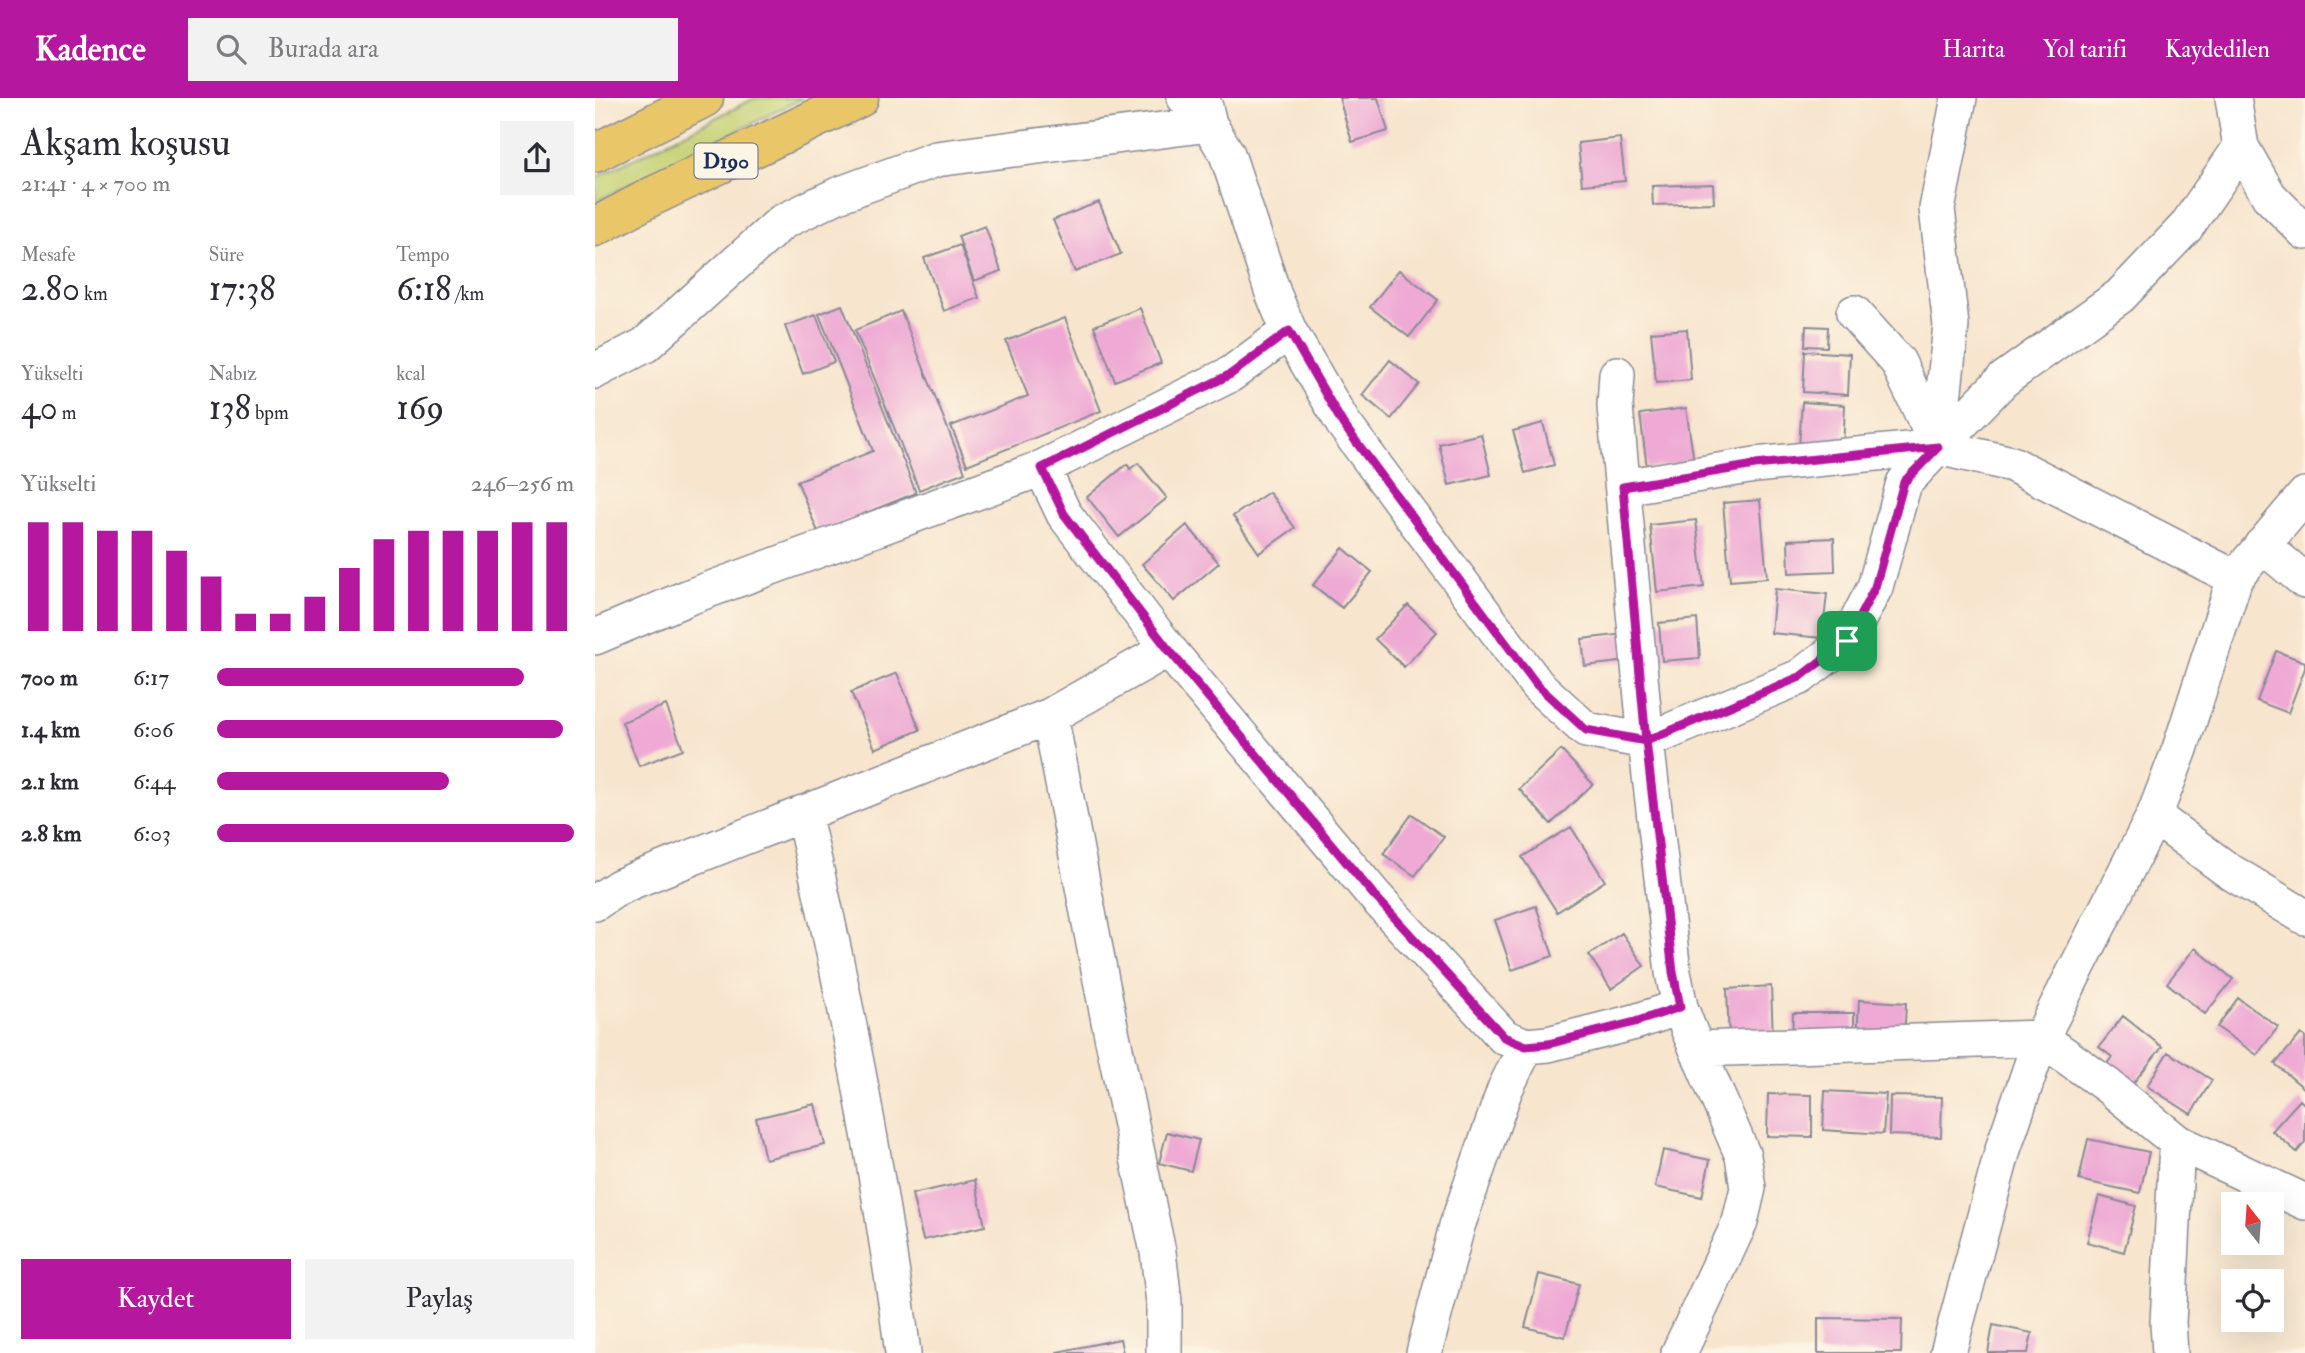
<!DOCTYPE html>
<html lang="tr">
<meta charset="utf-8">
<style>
:root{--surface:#fff;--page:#f2f2f3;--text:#2b2b33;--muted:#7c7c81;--accent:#b5179e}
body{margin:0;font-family:"IM FELL Double Pica",serif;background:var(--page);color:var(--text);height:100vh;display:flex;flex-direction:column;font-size:26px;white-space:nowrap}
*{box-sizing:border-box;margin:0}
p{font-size:23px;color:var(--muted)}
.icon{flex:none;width:38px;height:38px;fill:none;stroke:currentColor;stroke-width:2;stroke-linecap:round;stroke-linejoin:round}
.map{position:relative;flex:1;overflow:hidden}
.panel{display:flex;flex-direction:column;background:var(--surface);width:595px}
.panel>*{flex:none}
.needle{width:46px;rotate:343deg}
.buttons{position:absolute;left:1626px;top:1094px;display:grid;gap:14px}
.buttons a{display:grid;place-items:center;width:63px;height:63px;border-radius:0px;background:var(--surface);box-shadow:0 7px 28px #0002;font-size:35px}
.pin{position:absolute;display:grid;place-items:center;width:60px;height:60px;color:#fff;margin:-30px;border-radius:14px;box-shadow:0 4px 10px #0006}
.round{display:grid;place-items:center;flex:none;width:74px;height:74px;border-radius:0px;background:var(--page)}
.head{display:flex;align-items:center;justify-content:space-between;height:119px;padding:0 21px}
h1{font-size:38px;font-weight:600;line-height:52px}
.figures{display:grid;grid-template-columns:repeat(3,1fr);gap:10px;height:119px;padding:7px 21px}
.figures div{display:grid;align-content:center}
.figures b{font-size:35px;font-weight:600}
.figures small{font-size:19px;font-weight:400}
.figures p{font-size:19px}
.chart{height:196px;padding:14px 21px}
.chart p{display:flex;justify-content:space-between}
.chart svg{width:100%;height:126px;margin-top:7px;stroke:var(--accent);stroke-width:6}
.button{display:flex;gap:14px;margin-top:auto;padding:14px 21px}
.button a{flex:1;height:80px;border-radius:0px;background:var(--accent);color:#fff;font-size:28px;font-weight:600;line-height:80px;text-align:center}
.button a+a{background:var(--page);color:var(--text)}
ul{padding:0 21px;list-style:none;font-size:23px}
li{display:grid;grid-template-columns:112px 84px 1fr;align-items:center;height:52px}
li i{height:18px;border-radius:9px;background:var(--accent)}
header{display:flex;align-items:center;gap:42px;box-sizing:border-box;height:98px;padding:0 35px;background:var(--accent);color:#fff}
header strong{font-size:33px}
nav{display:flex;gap:38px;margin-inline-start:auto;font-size:24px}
.search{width:490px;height:63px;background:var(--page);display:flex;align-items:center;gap:18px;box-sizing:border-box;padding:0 24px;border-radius:0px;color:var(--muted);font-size:26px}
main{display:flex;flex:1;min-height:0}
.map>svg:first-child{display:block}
</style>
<header>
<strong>Kadence</strong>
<div class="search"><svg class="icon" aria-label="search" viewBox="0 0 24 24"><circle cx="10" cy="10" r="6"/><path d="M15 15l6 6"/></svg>Burada ara</div>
<nav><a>Harita</a><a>Yol tarifi</a><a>Kaydedilen</a></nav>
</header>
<main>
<section class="panel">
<div class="head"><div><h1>Akşam koşusu</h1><p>21:41 · 4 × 700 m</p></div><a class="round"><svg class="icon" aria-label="share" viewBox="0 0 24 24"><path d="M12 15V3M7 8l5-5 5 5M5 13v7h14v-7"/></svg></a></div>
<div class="figures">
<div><p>Mesafe</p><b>2.80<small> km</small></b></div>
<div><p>Süre</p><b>17:38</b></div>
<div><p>Tempo</p><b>6:18<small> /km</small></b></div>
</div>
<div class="figures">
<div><p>Yükselti</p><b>40<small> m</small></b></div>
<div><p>Nabız</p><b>138<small> bpm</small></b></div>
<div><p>kcal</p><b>169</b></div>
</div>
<div class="chart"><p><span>Yükselti</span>246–256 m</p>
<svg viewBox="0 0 160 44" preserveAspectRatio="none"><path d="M5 44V6M15 44V6M25 44V9M35 44V9M45 44V16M55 44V25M65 44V38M75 44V38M85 44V32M95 44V22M105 44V12M115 44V9M125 44V9M135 44V9M145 44V6M155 44V6"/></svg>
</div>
<ul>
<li><b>700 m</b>6:17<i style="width:86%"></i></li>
<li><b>1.4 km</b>6:06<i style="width:97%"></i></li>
<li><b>2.1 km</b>6:44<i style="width:65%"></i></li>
<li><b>2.8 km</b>6:03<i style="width:100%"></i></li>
</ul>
<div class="button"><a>Kaydet</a><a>Paylaş</a></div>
</section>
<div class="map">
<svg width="1710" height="1255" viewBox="0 0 1710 1255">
<rect width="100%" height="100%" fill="#fcf5e5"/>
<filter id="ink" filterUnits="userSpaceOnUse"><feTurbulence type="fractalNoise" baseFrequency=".0143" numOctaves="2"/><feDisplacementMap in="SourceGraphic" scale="14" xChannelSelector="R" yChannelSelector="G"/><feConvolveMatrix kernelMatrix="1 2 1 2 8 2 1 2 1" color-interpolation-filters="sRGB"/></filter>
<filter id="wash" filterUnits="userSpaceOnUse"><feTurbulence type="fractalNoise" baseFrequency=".00686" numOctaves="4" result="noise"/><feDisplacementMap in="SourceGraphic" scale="28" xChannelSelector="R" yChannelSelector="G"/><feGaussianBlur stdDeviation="1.57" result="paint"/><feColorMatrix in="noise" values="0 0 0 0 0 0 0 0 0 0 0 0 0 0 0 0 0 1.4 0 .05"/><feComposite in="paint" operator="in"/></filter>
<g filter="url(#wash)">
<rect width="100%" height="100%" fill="#f7e5cd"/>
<path fill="#c5d274" stroke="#708069" stroke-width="2" d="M160,0H208L0,104V80Z"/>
<g id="blocks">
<path fill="#eeaad4" d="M744,0H783L793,33L757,44Z
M1025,40L1030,83L987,87L983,45Z
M1118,86L1119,105L1058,107L1057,88Z
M504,104L526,156L480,174L458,122Z
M390,128L406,173L379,183L363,138Z
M365,147L384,200L349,213L329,160Z
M804,172L843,202L814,239L775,209Z
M247,207L321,395L223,434L202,383L278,353L224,216Z
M545,210L566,265L520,283L499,228Z
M306,213L370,374L324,392L260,232Z
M221,217L239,264L208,276L190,228Z
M470,220L506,313L372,367L356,328L433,298L411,243Z
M1211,228L1233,229L1232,249L1210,248Z
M1092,231L1096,282L1061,285L1056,234Z
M1210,253L1255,256L1253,297L1208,294Z
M795,262L824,286L796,321L767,297Z
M1207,304L1250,307L1248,352L1204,349Z
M1091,310L1099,364L1052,370L1045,316Z
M948,325L959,367L930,375L918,333Z
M886,336L896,377L854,387L844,346Z
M543,365L572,400L524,439L492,399L532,366L535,371Z
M674,394L700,430L664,455L638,418Z
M1165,402L1172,480L1135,483L1128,405Z
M1101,422L1109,489L1062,494L1055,427Z
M592,427L624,465L579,503L547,466Z
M1239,440L1240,473L1194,475L1193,442Z
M748,450L777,474L747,510L718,487Z
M1180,491L1232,496L1227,540L1176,535Z
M813,507L842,534L809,569L780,541Z
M1102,521L1105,560L1067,563L1064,525Z
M1030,536L1033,563L990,568L987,541Z
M1681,553L1710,564V570L1693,615L1662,603Z
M302,575L325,632L280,651L256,594Z
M71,607L88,651L44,668L27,624Z
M966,652L998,686L956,726L924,691Z
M817,716L849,739L820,778L788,756Z
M976,729L1010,783L962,814L927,759Z
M941,808L958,858L917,872L900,822Z
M1027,835L1049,868L1016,891L994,857Z
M1600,850L1638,881L1610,916L1572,885Z
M1176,888L1178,940L1134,943L1132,891Z
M1643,900L1683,929L1662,957L1622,929Z
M1264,902L1311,905L1309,945L1262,942Z
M1198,915H1259V941L1197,940Z
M1528,918L1567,949L1535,989L1510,968L1517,959L1504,949Z
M1706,936L1710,939V991L1680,966Z
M1573,954L1617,982L1596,1016L1552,988Z
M1230,993L1291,996L1288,1036L1228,1032Z
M1173,996L1217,997V1039L1172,1038Z
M1295,998L1347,999L1346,1039L1294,1037Z
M1705,1002L1710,1007V1044L1702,1054L1677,1033Z
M220,1006L230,1047L170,1061L161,1020Z
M572,1034L604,1042L596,1073L564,1065Z
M1493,1041L1554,1054L1545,1095L1484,1082Z
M1068,1052L1115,1062L1107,1099L1060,1089Z
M380,1082L390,1128L328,1142L317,1096Z
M1504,1098L1541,1108L1529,1154L1492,1144Z
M944,1176L984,1186L970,1239L930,1229Z
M1223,1220L1307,1221L1306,1255H1223Z
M1398,1227L1437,1235L1433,1255H1393Z
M525,1241L528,1255H462V1254Z"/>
</g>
</g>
<g filter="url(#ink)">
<use href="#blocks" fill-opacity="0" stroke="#898a96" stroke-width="2"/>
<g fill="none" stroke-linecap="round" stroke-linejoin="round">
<defs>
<path id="minor" d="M590,0L614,26L632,56L678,195L694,233L748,325L942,587L991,632L1051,643L1205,579L1252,543L1280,489L1309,385L1343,349L1356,227L1342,111L1364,0
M1646,49L1674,98L1710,134
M1259,215L1303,264L1343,349L1417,366L1640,480
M0,273L50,247L187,124L243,97L341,61L614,26L610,9
M1022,276L1020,308L1051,643L1078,874L1085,909L1093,930L1148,1058L1153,1090L1145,1124L1084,1255
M447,370L469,416L573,551L778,796L909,939L931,948L953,946L1040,924L1085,909
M1028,389L1160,367L1343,349L1408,282L1525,198L1591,129L1646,49L1638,0
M1667,447L1710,483
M0,539L94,499L447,370L636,276L694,233
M455,618L514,923L563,1154L569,1204V1255
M208,715C250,894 284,1073 308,1255
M1559,718L1634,773L1710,819
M0,805L24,789L40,782L455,618L573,551
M1102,951L1446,940L1513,988L1582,1044L1710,1104
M829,1255L862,1128L910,991L931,948
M1353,1255L1409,1048L1446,940L1559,718L1585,651L1640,480L1710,397
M1575,1255L1573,1225L1582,1044"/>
<path id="highway" d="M0,55L109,0
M0,129L56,99L264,0"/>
</defs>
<use href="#minor" stroke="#898a96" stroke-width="38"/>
<use href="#highway" stroke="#898a96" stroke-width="41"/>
<use href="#minor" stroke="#fff" stroke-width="35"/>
<use href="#highway" stroke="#e9c769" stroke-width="38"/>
</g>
</g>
<g fill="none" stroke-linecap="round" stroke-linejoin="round" filter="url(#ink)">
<defs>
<path id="route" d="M1252,543L1205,579L1051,643L1078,874L1085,909L1040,924L953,946L931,948L909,939L778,796L573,551L469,416L447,370L636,276L694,233L748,326L942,587L991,632L1051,643L1028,389L1160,367L1343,349L1309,384L1280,489L1252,543"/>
</defs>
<use href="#route" stroke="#fff" stroke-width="14"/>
<use href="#route" stroke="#b5179e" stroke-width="9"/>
</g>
<g text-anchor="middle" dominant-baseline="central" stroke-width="6" stroke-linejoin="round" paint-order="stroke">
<rect fill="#fcf5e5" stroke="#5e6a86" stroke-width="2" x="99.5" y="45.5" width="63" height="35" rx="5"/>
<g font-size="21" font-weight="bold" fill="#1b2f5e">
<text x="131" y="63">D190</text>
</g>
</g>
</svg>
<div class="buttons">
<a><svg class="needle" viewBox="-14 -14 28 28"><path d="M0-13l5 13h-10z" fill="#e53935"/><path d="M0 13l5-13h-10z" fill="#7c7c81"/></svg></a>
<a><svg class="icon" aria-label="locate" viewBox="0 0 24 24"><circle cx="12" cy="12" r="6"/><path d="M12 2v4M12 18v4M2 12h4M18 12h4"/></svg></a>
</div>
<div class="pin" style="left:1252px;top:543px;background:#1e9e55"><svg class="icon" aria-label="arrive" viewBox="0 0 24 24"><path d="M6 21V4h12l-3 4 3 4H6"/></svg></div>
</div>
</main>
